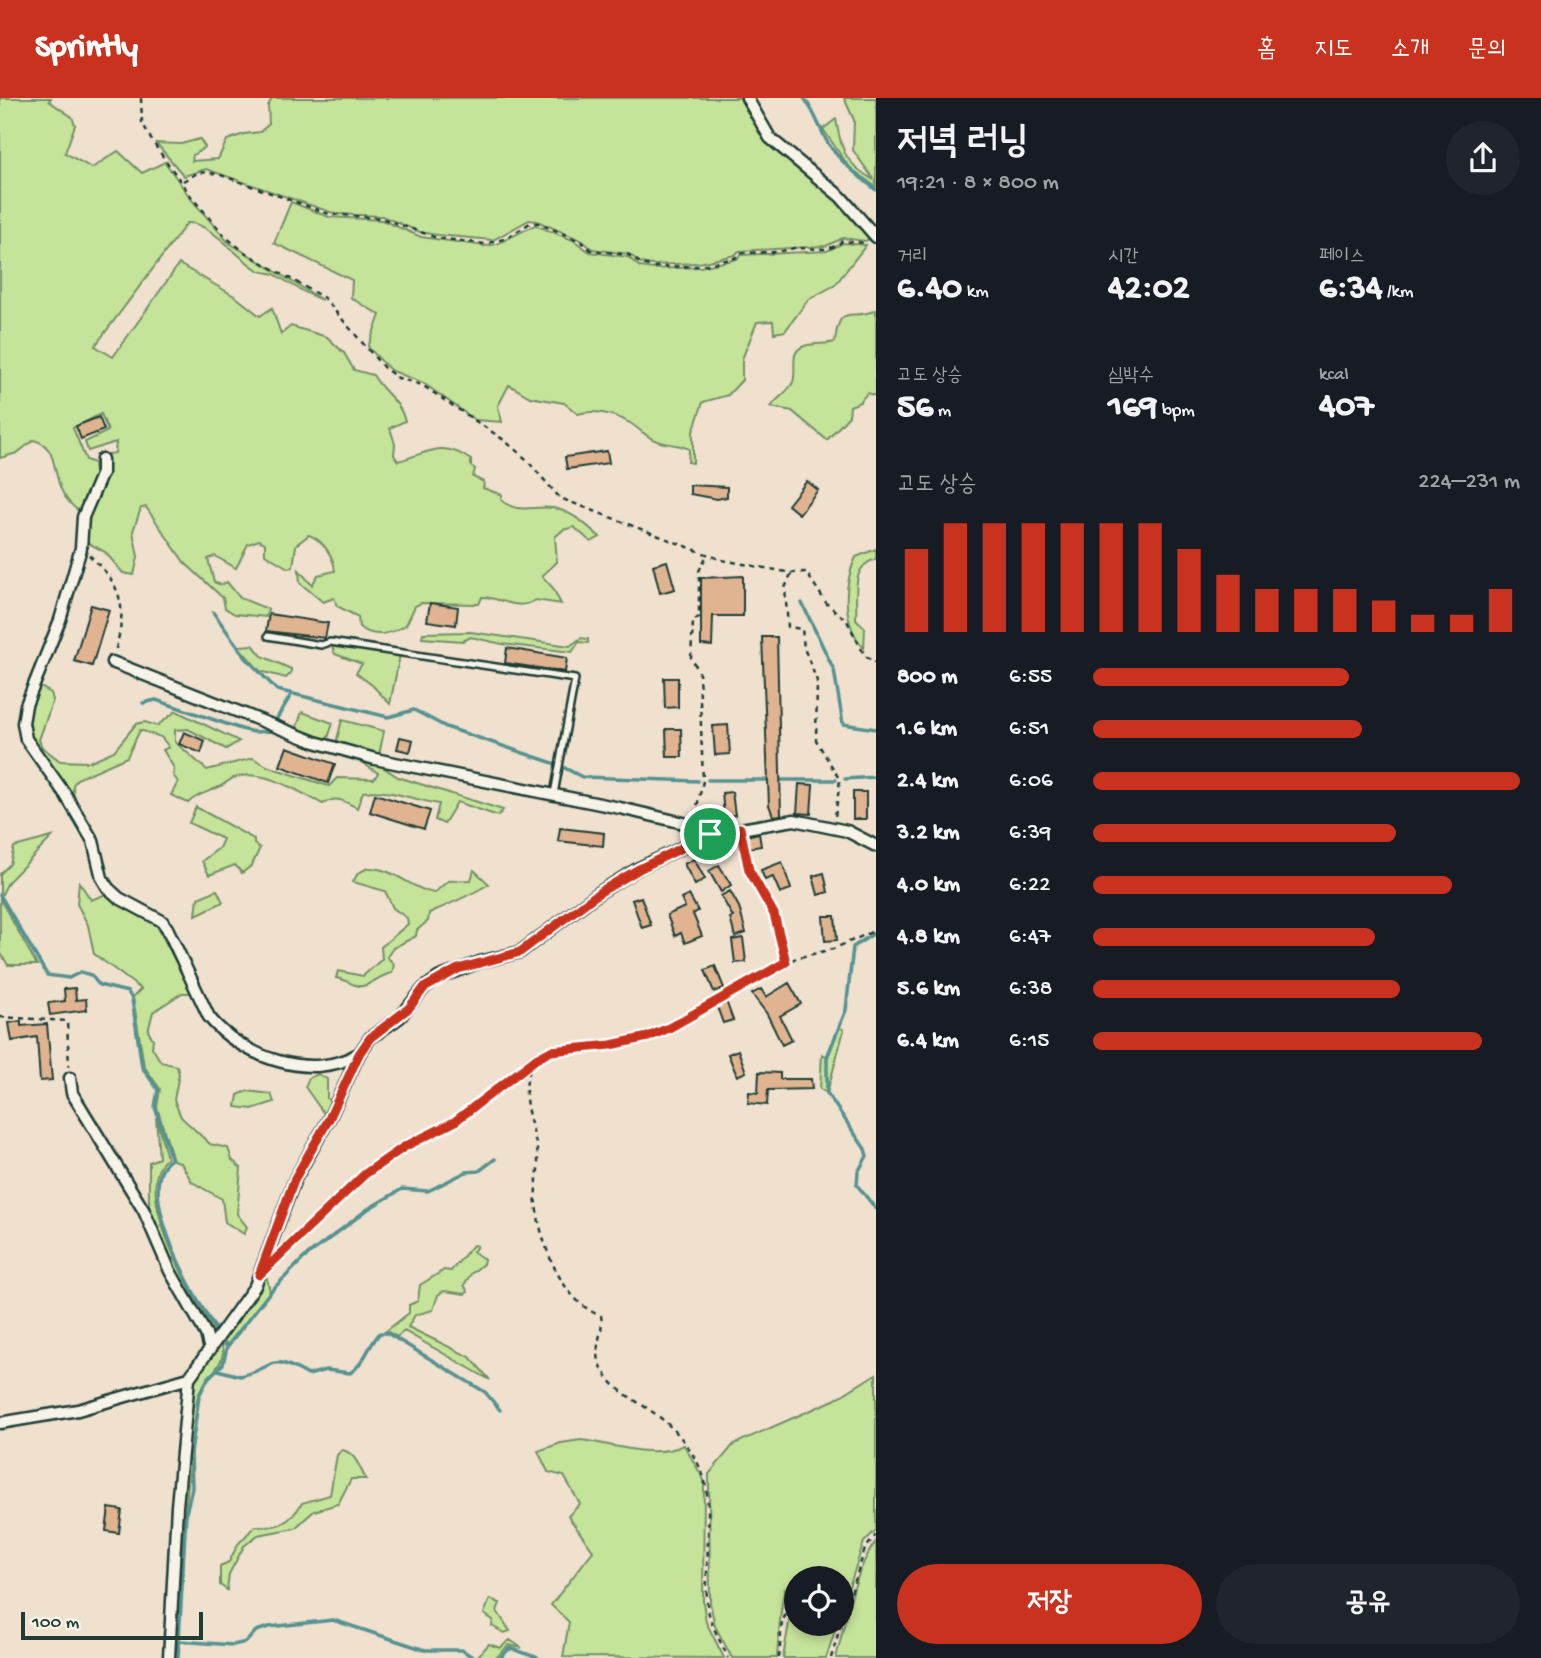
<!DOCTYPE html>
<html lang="ko">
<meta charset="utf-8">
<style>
:root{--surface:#171b24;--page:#20242c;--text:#f1f3f6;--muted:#9ea1a6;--accent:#c8321e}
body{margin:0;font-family:"Gochi Hand","Poor Story",sans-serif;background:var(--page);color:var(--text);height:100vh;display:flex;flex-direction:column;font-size:26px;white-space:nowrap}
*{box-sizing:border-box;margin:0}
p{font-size:23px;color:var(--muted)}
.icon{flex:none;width:38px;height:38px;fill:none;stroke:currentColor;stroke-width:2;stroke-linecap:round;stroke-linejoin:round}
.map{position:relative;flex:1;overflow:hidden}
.side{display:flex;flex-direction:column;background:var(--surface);width:665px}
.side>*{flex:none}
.fabs{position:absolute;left:784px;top:1468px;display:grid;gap:14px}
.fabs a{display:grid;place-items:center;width:70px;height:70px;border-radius:50%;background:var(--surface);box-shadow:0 4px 10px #0003;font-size:35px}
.scale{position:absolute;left:21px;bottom:18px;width:182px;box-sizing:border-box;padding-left:7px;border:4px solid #1f3d34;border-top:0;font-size:19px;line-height:24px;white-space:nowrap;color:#1f3d34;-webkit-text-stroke:5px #f7f3e8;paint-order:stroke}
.pin{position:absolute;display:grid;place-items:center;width:60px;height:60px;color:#fff;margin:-30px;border:4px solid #fff;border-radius:50%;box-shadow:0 2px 7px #0007}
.round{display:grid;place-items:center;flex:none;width:74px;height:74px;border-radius:37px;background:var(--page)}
.summary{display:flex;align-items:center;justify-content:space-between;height:119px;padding:0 21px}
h1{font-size:38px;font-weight:700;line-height:52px}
.figures{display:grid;grid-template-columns:repeat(3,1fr);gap:10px;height:119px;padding:7px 21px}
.figures div{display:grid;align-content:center}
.figures b{font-size:35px;font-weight:700}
.figures small{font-size:19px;font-weight:400}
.figures p{font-size:19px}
.chart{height:196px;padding:14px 21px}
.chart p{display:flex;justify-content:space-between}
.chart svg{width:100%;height:126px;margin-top:7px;stroke:var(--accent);stroke-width:6}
.action{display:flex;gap:14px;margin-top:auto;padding:14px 21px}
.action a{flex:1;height:80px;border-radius:42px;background:var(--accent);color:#fff;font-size:28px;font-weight:700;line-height:80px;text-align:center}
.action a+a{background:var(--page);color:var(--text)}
ul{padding:0 21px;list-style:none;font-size:23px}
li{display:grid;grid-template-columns:112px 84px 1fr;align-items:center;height:52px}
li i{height:18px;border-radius:9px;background:var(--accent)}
header{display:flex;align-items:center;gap:42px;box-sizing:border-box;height:98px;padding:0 35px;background:var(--accent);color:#fff}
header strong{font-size:33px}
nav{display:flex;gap:38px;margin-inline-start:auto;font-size:24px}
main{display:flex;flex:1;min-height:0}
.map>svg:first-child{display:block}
</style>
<header>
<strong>Sprintly</strong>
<nav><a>홈</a><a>지도</a><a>소개</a><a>문의</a></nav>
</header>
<main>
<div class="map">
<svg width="876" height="1560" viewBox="0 0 876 1560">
<rect width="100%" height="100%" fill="#f0e0ce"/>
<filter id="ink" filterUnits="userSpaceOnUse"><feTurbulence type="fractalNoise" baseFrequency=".0143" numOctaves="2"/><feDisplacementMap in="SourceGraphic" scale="14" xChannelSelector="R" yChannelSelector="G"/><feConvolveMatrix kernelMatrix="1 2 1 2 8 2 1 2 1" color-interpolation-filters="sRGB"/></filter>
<g filter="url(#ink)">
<path fill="#c6e39a" stroke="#729067" stroke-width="2" d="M0,0H51L49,3L72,19L75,27L65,55L92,70L118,53L142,75L165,64L191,101L228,144L322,202C304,196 290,185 274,176C269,174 263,175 258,172C238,161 210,123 187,125L95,248L113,259L179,166L236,199L260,218L272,210L281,236L291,228L327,239L344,255L354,272L373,277C383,295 400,302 405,323L390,330L395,346L394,357L398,363C429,355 441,341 471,362V368L475,371L473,379L484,384L483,390L502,397L501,402C519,417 533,407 553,410C572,413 587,428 600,439L591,444L574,429L563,432L555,439L557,464L542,478L553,490L561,506L536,502C516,514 501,499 482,499L479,506L421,505L415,508L406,527C390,536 375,541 359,529L358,519L337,508L334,500L323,504L300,485L299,472L312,487L318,477L335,473C334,459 323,442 309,437L296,447L293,469L288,470L265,456V445L259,442L248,446L236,470L215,458L208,461L214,484L221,487L227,484L240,500L268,511L266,519L235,516L225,510L223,500L184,464L146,409L141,410L133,433L138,459L134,477L123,475L105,454L83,442L85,418L103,357L115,355L116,344L88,353L85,344L108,333L101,316L73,330L86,362L94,365L95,377L80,414C44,389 66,351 34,342L17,355L0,360Z
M272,0H744L771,47L829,91L872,140L865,143L843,140L826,148L739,153L735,157L699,165L652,167L641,165L629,156L592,151L583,143L537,123L529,122L493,142L437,137L420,134L382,118L336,116L206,71L184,78L156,45L181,46L200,41L205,49L193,57L192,63L218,61L227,42L244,36L260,34L269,26L268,8Z
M844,0H876V89L849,69L823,31L836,21C841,52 845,66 874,82L853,52L854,22Z
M291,104L329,119L382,122L421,139L485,148L497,146L535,127L573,142L590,154L628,159L640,169L654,171L700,169L737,161L741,157L827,153L843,145L866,147L835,187L808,202L785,233L774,235L773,223L757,224L742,261V282L728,297L703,304L693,334V365L688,364L689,351C679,346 668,347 657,343C646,339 640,331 630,325C614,316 594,311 578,316L564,305L530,299L509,287L498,308L502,324L475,322L423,285L390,272L368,249L380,217L351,200L352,182L274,145Z
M876,212V298L867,295L860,304L850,308L849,318L827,342L792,313L771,309C777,299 789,294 793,284C796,275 793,265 795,257C800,242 823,248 835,244C839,203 851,224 876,212Z
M876,451V461C849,468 858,499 856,521L865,530L864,550C842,526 843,487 856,459Z
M470,534L570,548L581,540L588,541V545L579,544L572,554L502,546L471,539L463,543L422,540L423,535Z
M331,546L400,557L390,606L372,587L356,575L362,566L335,556Z
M253,547L262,558L291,571V575L286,580L260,573L238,548Z
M37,587L51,595L53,602L39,642L42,649L60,663L89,664L114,653L136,626L145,624L157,628L176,613L239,643L226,651L188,631L175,632V644L207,672L253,660L269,669L329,688L337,680L374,681L378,675L358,662L359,659L381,668L398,679L503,712L498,718L457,704L444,726L435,722L439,706C413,702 389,690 363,694L357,710C344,703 337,697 323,706C297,693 265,671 236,679C227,682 225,687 217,690C206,695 197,696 188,705L171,697L178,684L173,677L174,670L163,652L169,649L161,639L140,632L127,659L77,681L73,687L74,709L32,645L28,617Z
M302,614L333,625L327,643L296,632Z
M342,622L384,633L379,657L336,645Z
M196,709L254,741V746L260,750L252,767L242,775L235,767L209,777L202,763L219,750L223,741L189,725Z
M52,739L8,784L2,796L0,794V776L10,766L14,749Z
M368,770C395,770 409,790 434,795L448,783L471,782L474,772L489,786C469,798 450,806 429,815L428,823L417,832L416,838L393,850L387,859L394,866L392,875C379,877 368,890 359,888C351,887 345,881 336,880L338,873L363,878L382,861L381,849L408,826L407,820L393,810L385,793L353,784L358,775Z
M79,784L91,802L106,796L156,826L192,895H182L153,914L148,933L153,941L152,949L161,964L177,968L179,976L174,1002L181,1019L210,1046L228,1050L232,1062L241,1070L237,1116L247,1129L244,1136L225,1124L222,1101L192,1084L181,1065L173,1062L157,1009L160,991L144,968L133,899L141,891L94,856L88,827L77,806Z
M217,792L223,804L196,817L198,800Z
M0,799L4,808L37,867H8L0,854Z
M839,929L844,932L827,995L820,991L822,956L828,959Z
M318,976L327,981V1000L333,1006L327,1020L305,989L309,980Z
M247,993L271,996L274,1004L252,1011L236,1009L238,997Z
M156,1019L167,1060C129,1092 196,1204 217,1237L214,1240L178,1179L149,1113V1064L159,1060Z
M473,1147L477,1148L473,1154L484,1161L483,1166L471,1176L464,1187L468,1194L465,1196L444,1193L438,1197L433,1212L415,1217L408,1229L470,1259L490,1282L404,1233L397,1239L386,1233L409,1215V1207L418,1203L420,1187L444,1172L451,1173Z
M266,1177L270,1193L227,1247L223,1240Z
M220,1244C233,1264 200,1282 197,1302L185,1415L174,1560L179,1444L193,1286Z
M876,1276V1432L864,1444L842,1510V1480H796V1526H837L826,1560H783L791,1513L785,1491C781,1500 778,1546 777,1560H732L715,1528L710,1505L709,1376L734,1346L834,1302Z
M581,1342C614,1346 653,1362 684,1347L704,1382L703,1504L706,1524L724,1560L563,1559L569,1524L551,1507L593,1453L568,1418L580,1406L564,1378L548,1374L538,1353L561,1345Z
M342,1352C356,1355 359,1369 366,1381H351L338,1406L314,1413L295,1430L258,1437L244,1448L229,1476L227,1492L220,1487V1468L229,1464L238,1446L255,1428C278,1431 290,1425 302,1405L330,1397L337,1357Z
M876,1443V1560H836C846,1522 853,1475 876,1443Z
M490,1501L500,1505L497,1513L510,1533L504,1535L492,1528L493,1522L484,1516Z
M510,1542L522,1550L509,1547L496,1560L477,1559L489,1546L500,1550Z"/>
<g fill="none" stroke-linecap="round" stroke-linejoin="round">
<path stroke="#559291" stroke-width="3.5" d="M804,0C815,14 819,30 828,45C841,65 858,77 876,92
M802,505L834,572L843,626L876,631
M213,514L246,560L277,592L388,619L414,612L446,629L559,667L582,679L698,683
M143,605L156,602L241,631L254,634L271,633
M274,625L291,597
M845,681L876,679
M708,682H836
M0,797L47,877L69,880L81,874L91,877L99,887L128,894L132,901L142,969L158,992L155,1009L171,1061C131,1089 196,1203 217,1233
M876,834L853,849L846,912L827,959V995L865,1051L867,1058L858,1074L857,1087L876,1111
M227,1249L270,1194L304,1160L368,1111L402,1091L428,1093L466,1074L479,1073L495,1061
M218,1272L240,1278C278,1270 266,1253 308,1277L326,1272L350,1275C365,1265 368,1248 380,1235H387L485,1294L500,1312
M179,1543L233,1547L246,1544L256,1533L269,1529L333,1522L425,1552H462L474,1560
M178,1560L186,1415L192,1390L191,1355L199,1298L208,1280L223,1266L227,1249L223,1244
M500,1560L510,1550L538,1560"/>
</g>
<path fill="#e0b490" stroke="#1f3d34" stroke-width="2" d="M99,319L104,332L81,341L76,328Z
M607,353L609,365L567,371L565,359Z
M807,383L818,392L799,416L788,407Z
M690,387L727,389V399L717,401L690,396Z
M667,463L675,491L660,495L653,467Z
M743,478V518H713L712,548L701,547V480Z
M430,505L458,509L456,527L427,523Z
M91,507L109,512L92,568L74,563Z
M269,516L328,525L325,540L266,533Z
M762,539H777L781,717L773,718L769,707Z
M507,550L567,560L565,574L505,565Z
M664,580H678V609L665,610Z
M728,627L730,656L715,657L713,628Z
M666,631H681L682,659H667Z
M184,634L205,643L201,655L179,646Z
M400,639L413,642L410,654L397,651Z
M287,649L335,666L328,685L280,668Z
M799,686L813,687L811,716L797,715Z
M732,694L735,717L724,718L722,695Z
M853,694H866V721H853Z
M375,696L430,713L424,731L370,714Z
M560,730L604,735L603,748L558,743Z
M759,735L761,748L748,750L746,738Z
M694,761L705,781L695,787L684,766Z
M782,764L791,791L780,795L773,779L765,782L761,772Z
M719,767L731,787L721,794L709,773Z
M824,775L828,794L818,797L813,778Z
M730,793L739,809L746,835L735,839L730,820L733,819L721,798Z
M689,797L698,813L693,816L702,838L685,845L681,835L675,838L667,817L685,809L681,801Z
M641,799L651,827L642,830L632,802Z
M823,818H835L837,842L825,843Z
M743,840L746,864L735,865L732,842Z
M715,868L724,890L714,894L705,872Z
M789,885L801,906L780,918L792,942L782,947L767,916L752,896L761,891L766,899Z
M75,890L76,902L86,901L87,912L50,917L48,905L65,903L64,891Z
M726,903L733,922L723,925L716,906Z
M21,923V928L47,926L52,982L40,983L37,939L12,943L9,925Z
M738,952L746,974L737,978L728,956Z
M759,974L780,975V981H811L812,991L768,992L767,1007L748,1005L749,994L758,995Z
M109,1410L122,1412L119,1435L106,1433Z"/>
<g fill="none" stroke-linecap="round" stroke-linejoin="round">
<defs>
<path id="lane" d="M268,538L321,547L330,544L575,581L554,696"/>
<path id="street" d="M747,0L770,40L841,99L876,139
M102,361V375L83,419L81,450L60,522L26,607L23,625L26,641L65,696L93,743L102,780L108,790L119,800L162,823L167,830L209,919C241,959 312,984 358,956
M112,564L315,644L375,661L620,710L692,727L711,736
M70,980L72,995L144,1113L170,1173L206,1236L210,1252
M0,1325L78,1312L189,1280L255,1188L295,1081L329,1021L359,956L370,940L400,919L424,890L438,880L480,864L520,854L600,794L639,770L711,736L794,722L847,733L876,748
M169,1560L177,1408L189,1280"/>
</defs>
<use href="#lane" stroke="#1f3d34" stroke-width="10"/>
<use href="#street" stroke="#1f3d34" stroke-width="15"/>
<path stroke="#1f3d34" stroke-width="2.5" stroke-dasharray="5 5" stroke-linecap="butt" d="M141,0L142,24L152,43L193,101L227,140L246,155L324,200L384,270L398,280L422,287L504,342L525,360L560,400L722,462L792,475L806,474L827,506L847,523L865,558L876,565
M183,83L199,74L218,76L329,116L381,120L437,140L485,146L507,140L530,125H538L582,144L591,152L629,157L641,166L654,169L699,168L735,160L740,155L778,154L794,150L825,151L837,148L842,143L866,145
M89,457C124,489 127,510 115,554
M791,476L785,490L788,529L802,531L804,550L817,583L816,642L840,682L835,719
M695,717L703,683L699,573L691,560L693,523L699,519V473L707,457
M742,740L749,772L777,824L786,864
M0,919L67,923L69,969
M534,963C514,1002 537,1027 538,1063C539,1077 534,1092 536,1106C541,1146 561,1203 601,1218C605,1235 591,1247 602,1270C612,1293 639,1303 658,1318C678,1333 694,1354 703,1377C713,1402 705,1474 707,1505C709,1526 720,1541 728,1560
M276,1164L365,1076L404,1049L454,1024L536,961L551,953L611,947L648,939L669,930L716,901L796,860L833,851L876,832
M842,1523L865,1451L876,1437
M779,1560L782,1523L788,1513L785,1499
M831,1560L841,1526"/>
<use href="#lane" stroke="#f7f3e8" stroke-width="5"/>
<use href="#street" stroke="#f7f3e8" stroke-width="10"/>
</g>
</g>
<g fill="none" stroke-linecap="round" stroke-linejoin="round" filter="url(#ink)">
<defs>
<path id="route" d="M740,730L749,772L774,816L786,864L669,930L648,939L611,947L551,953L536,961L454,1024L404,1049L365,1076L259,1177L295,1080L329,1021L359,956L370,940L409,910L424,890L458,871L520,854L600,794L639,771L710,736Z"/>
</defs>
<use href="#route" stroke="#fff" stroke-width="14"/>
<use href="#route" stroke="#c8321e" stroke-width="9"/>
</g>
</svg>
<div class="fabs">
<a><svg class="icon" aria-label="locate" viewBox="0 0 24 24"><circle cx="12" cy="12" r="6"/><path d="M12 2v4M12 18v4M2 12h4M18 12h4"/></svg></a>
</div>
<div class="scale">100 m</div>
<div class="pin" style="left:710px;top:736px;background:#1e9e55"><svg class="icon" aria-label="arrive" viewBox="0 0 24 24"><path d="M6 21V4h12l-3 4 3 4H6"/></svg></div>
</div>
<section class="side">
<div class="summary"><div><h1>저녁 러닝</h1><p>19:21 · 8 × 800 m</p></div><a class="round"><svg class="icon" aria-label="share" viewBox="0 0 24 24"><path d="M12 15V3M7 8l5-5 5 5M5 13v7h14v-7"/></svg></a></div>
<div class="figures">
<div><p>거리</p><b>6.40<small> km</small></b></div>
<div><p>시간</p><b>42:02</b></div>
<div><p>페이스</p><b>6:34<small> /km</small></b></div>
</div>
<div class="figures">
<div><p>고도 상승</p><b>56<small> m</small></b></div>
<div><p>심박수</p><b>169<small> bpm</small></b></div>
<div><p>kcal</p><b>407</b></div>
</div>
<div class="chart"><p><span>고도 상승</span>224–231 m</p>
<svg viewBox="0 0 160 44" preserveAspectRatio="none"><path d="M5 44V15M15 44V6M25 44V6M35 44V6M45 44V6M55 44V6M65 44V6M75 44V15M85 44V24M95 44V29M105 44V29M115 44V29M125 44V33M135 44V38M145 44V38M155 44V29"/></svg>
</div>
<ul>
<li><b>800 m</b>6:55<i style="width:60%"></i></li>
<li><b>1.6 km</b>6:51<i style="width:63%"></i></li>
<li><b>2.4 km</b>6:06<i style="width:100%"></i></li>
<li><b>3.2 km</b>6:39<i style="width:71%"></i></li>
<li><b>4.0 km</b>6:22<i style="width:84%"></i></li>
<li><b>4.8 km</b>6:47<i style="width:66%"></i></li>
<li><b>5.6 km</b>6:38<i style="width:72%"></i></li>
<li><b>6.4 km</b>6:15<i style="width:91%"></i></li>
</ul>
<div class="action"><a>저장</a><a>공유</a></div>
</section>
</main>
